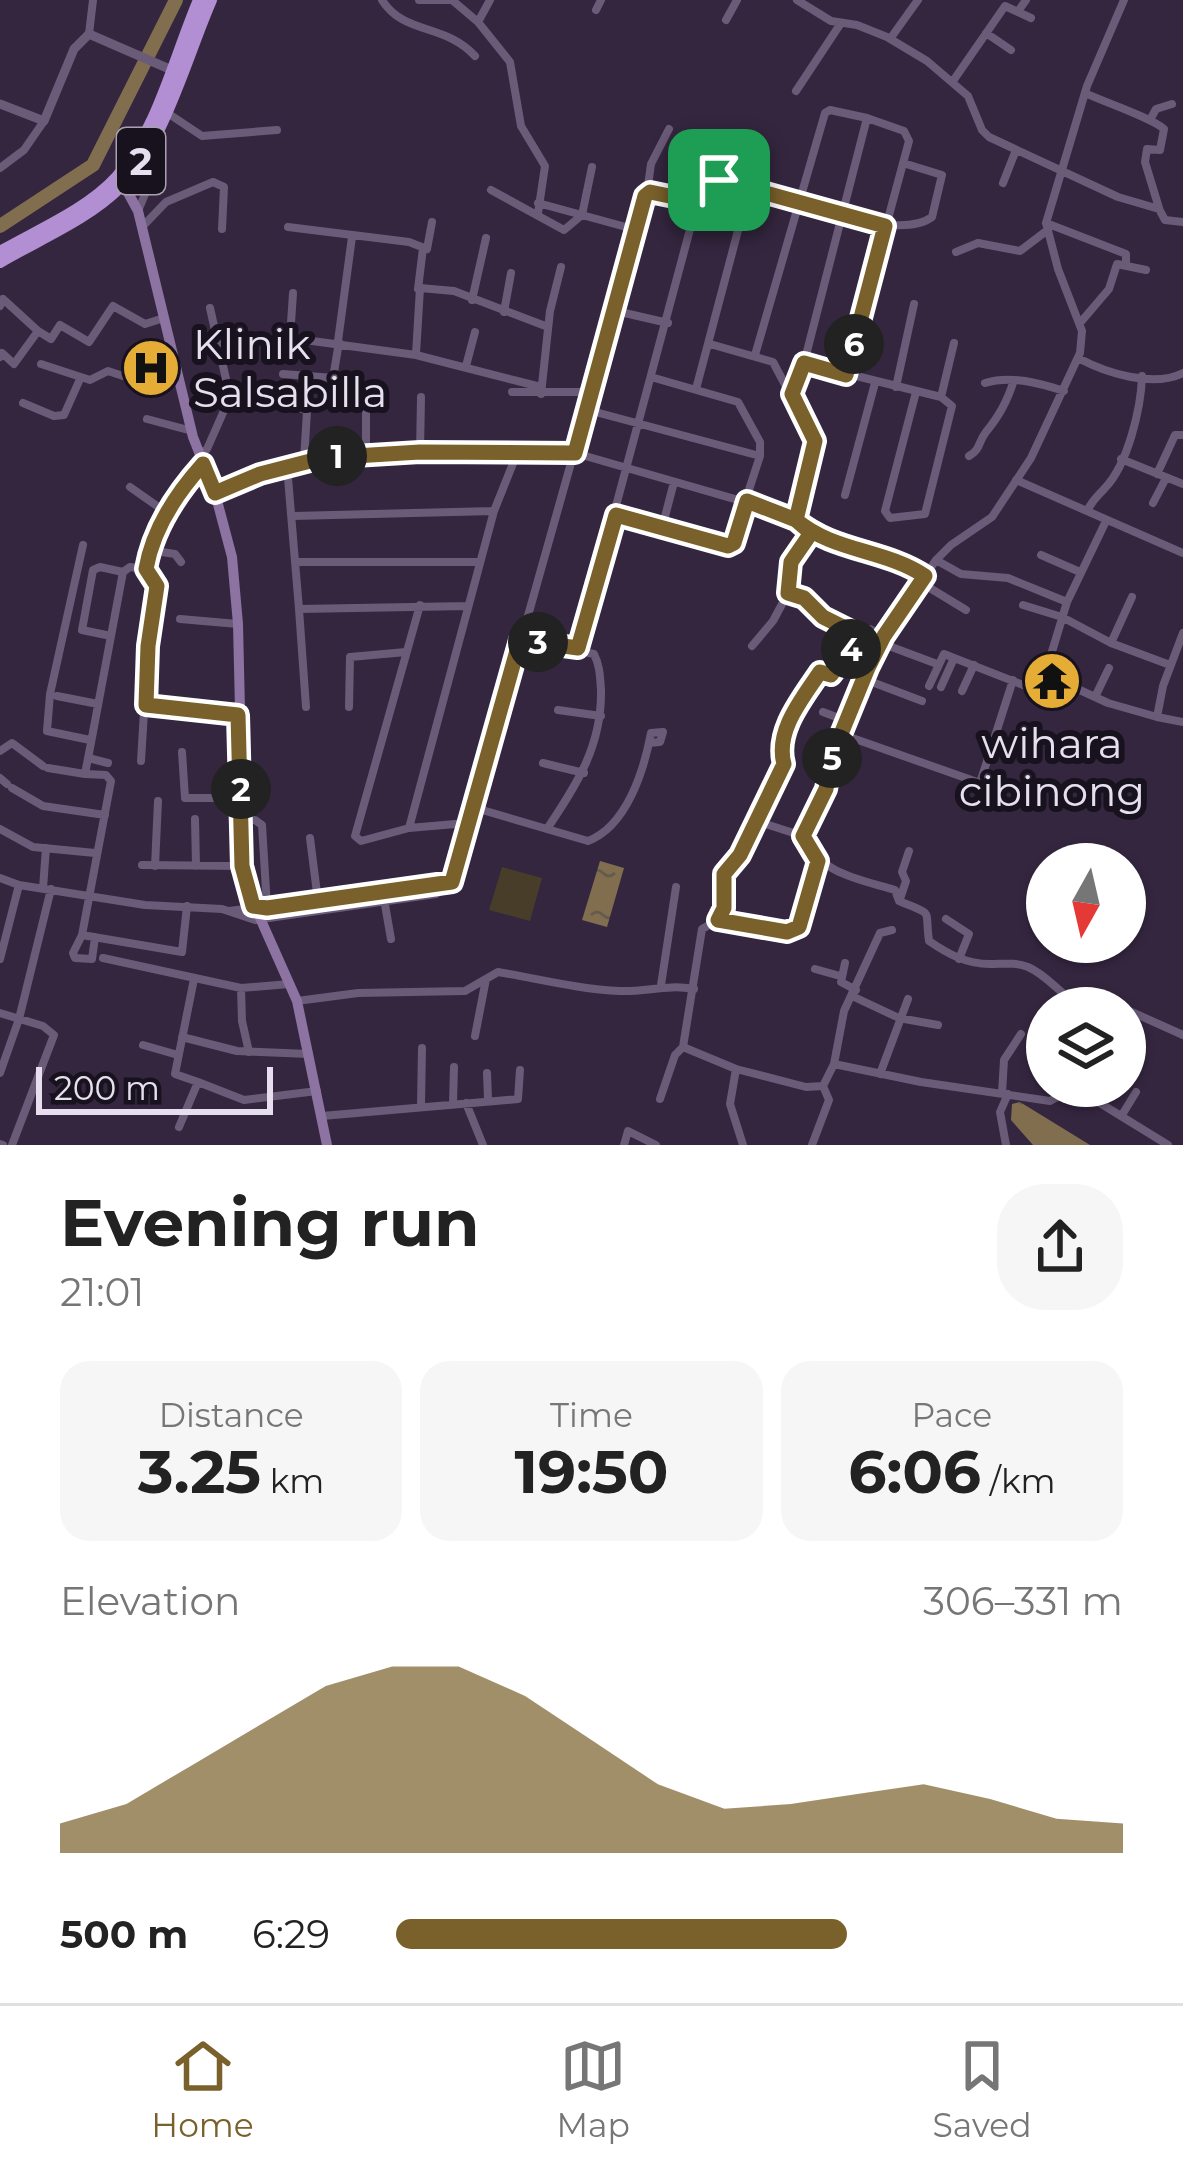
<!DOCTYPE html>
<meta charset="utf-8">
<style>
:root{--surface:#fff;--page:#f6f6f6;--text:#222;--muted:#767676;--line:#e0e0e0;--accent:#7a612b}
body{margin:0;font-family:Montserrat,sans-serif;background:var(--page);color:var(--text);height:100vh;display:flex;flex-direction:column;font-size:45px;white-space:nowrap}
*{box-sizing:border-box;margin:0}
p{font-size:39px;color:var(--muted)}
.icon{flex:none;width:66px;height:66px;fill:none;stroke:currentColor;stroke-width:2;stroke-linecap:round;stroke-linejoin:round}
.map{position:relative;height:1145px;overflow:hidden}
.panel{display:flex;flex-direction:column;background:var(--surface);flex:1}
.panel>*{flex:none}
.needle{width:78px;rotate:188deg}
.buttons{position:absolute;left:1026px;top:843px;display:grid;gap:24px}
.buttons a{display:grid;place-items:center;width:120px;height:120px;border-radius:50%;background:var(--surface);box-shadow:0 3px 9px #0004;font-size:60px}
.scale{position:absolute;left:36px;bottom:30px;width:237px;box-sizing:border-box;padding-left:12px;border:6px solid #e7dfef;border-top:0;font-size:33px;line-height:42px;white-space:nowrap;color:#e7dfef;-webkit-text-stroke:9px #18121e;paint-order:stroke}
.pin{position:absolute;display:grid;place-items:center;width:102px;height:102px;color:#fff;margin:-51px;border-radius:24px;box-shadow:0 6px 18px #0006}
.km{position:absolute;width:60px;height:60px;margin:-30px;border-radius:50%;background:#222;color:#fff;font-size:33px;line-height:60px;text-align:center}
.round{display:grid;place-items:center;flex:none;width:126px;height:126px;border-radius:48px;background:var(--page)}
.overview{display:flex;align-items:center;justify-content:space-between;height:204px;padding:0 60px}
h1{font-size:66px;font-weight:700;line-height:90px}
.figures{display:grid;grid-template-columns:repeat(3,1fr);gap:18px;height:204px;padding:12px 60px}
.figures div{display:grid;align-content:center;border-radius:30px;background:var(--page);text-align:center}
.figures b{font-size:60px;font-weight:700}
.figures small{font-size:33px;font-weight:400}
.figures p{font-size:33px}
.chart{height:336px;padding:24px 60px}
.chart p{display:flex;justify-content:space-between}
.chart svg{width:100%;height:216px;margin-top:12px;fill:var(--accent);opacity:.7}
ul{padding:0 60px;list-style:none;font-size:39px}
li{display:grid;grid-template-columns:192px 144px 1fr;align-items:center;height:90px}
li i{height:30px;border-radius:15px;background:var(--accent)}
.menu{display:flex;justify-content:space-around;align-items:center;height:168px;border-top:3px solid var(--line);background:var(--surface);font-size:33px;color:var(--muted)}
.menu a{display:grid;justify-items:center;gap:6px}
.menu .active{color:var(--accent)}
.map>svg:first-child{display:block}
</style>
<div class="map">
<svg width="1183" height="1145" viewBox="0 0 1183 1145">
<defs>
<pattern id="water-ripples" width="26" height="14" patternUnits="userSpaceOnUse" patternTransform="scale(3)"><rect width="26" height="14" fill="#806e4f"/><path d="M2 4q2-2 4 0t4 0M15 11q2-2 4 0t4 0" fill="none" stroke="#655b4c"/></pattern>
</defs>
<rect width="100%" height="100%" fill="#34263f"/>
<path fill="#483d29" d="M502,867L542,878L530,921L489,910Z"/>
<path fill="url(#water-ripples)" d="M600,861L624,868L607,927L582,920Z
M1020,1102L1090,1145H1033L1011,1120L1012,1104Z"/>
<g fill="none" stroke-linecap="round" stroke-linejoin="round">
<path stroke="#806e4f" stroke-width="14" d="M0,226L93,165L176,0"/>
<path stroke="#6a5b78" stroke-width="8" d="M382,0C404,35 445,23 475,56
M419,0H449
M452,0L478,22L510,62L521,126L545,166L538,213
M797,0L831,21L857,25L887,37L927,61L968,96L982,130L989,137L1118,197L1159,209L1165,220L1183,222
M596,10L601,0
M1019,10L1026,0
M726,20L737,0
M478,22L490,0
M986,33L1011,50
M89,34L93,0
M890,39L918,0
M953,81L1005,6L1031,18
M796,91L841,23
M1085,93C1104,102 1152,118 1164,129L1160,150L1147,149L1145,162L1159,208
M166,112L202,136L277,130
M1150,120L1156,109L1172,104
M0,168L24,150L44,121
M1003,183L1016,150
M491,190L564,230L582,215L592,167
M647,193L651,164L669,129
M538,203L637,230
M138,211L158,163L146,153
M1046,223L1126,254V265
M143,226L166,202L213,182L224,187L222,229
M288,227L409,242L427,249L432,222
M956,252L978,243L1020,251L1045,232
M418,289L423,248
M293,293L290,338L416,355L541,387
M472,300L486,238
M0,306L3,299L38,331
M616,311L668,323
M504,312L511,273
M1080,323L1109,289L1117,264L1146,270
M338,341L352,237
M710,344L773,362L815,441L796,520
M416,354L420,288L454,291L548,327
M755,355L825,113L830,110L867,118
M0,357L2,353L14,364L38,331L51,339L60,325L89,342L113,306L145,324L164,318
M1078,358C1106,373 1153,388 1183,373
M804,363L941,397L952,406L925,514L890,518L885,511L916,392
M41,364L90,380L108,371L138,381L177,374
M466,366L475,332
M283,374L333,378L339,342
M985,383C1011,375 1039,383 1064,391
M896,387L914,304
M696,389L749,189
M257,390L307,411L304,460
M512,392H592
M541,394L550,311L561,267
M792,394L804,363L867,118L904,131L909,141L846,375
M941,397L954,343
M23,403L54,416L64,415L80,379
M588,410L760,456
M147,419L192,431
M420,452L421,397
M199,455L207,449L230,397L210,308
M366,455V389
M969,456C981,449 978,442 986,432C999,416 1007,402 1014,380
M1121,459L1183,484
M287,466L299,609L468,606
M1157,474L1175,435H1183
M1016,480L1183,553
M130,487L167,513
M215,493L260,474L322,457L420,452L575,453L776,511L829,542L896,561L925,576
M845,495L875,383
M1153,503L1166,478
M1087,511C1093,499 1097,497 1105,488C1128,464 1141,408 1142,376
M616,515L731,545L760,456V442L738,402L651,377
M293,516L494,511
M662,528L674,482
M811,533L791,562L788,593L804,598L823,617L861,636L870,629L884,636
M83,545L50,694L47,731L90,740
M149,550L175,554L181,562
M1041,555L1080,572
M936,560L961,574L1008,578L1067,602
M296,562H480
M123,572L130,567L146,569
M920,582L966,610
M420,605L355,836L361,841L409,828L467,823
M1023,605L1062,617L1111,643L1170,665
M299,609L306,707
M180,619L238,624
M111,636L82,630L93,570L100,567L123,572C110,640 98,707 85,774L106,775L111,781L82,935L182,952L187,906
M520,639L594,654C600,666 600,677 601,690C602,746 577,784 547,829
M881,643L937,664
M1111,643L1132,597
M752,646L773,621L788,593
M578,648L704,177
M1045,674L1108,703L1157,717L1163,686L1183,633
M864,679L922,701
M929,686L944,654L1036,690L1041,688L1067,602L1106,521
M941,687L954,658
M962,691L974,665
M57,696L98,704
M1095,697L1109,668
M146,705L238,715
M349,707L350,657L406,652
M558,710L601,716
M823,712L847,721
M1157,717L1183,722
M841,734L980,783L1013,680
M0,751L12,743L43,766
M182,752L185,798H241
M88,758L108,763
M141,761L148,646L157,585L146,569C153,528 176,494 203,464
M543,763L584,773
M48,768L85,774
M0,778L7,784
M12,788L43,806L105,815
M472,807L588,841C627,826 644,770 651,733L663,732L660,742L649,743
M195,819L196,866
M242,820H255L262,825L267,907
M756,821L803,836
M409,828L494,511L518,451
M0,829L33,847L95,853
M803,836L820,804L832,756L884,636L936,560L951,545L992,517L1031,458L1080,353L1082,331L1058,269L1046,223L1087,86L1124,0
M803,836C820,874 858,879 895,890L899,901C936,916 924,908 929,941C948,954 966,964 990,964C1004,964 1015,962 1028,967C1049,976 1061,996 1081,1006
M310,838L318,901
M142,865L243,866
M155,866L158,801
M0,878L19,885L145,905L222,909L255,920L436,894L453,882L229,911
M453,882L647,193L679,198L695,180L704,177C754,186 893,247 932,217L942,175L903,163
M43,888L46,848
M384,899L391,939
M900,899L906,881L902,872L909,851
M946,919L969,934L959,959
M718,920L724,908V874L746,844L784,764C775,731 802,699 820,672L831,675L861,636
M82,935L73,953L75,958L92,959L95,937
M103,958L241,988L289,984
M0,959L19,885
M845,963L841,982L856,990
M815,969L840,976
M194,979L175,1074L198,1082
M661,985L676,887
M241,988L242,1021L249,1052
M852,996L899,1018L938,1025
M297,1001L358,993L465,991L498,972C540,979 578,989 620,991C647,992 667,984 694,989
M1080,1008L1089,996L1122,1008
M1125,1009L1183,1035
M0,1013L43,1026L54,1035L12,1145
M475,1036L486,979
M182,1037L237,1051L309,1054
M143,1045L178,1055
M683,1047L736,1069
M834,1064L921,1082L1050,1101L1079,1086
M0,1073L19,1019L51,889
M487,1073L488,1099
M880,1074L908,999
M1077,1089L1168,1145
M1002,1093L1004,1060L1021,1034
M660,1099L675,1055L683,1047L702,929L718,920L793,931L799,927L818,861
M453,1103L454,1067
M466,1103L483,1145
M421,1105L422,1048
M1122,1115L1136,1092
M322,1116L518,1099L520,1070
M179,1127L198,1082L244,1100L317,1091
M0,1144L3,1145
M624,1145L628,1131L656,1145
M743,1145L730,1104L736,1069L806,1087L823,1086L834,1064L844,1011L880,933L892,930
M812,1145L829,1100L823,1086
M1006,1145L1000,1112L1008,1094"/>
<path stroke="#6a5b78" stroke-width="9" d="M0,104L44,121L74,49L89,34L174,71"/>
<path stroke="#8c73a2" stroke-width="10" d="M120,178L138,211L193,437L215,493L232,557L238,624L244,882L297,1001L327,1145"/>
<path stroke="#b28ed2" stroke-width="12" d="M0,252C38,230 87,210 117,177C158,130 175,56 199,0
M0,262C39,239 88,219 120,187C164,143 186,57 211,0"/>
</g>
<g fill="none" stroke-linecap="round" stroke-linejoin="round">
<defs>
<path id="route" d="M719,180L699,178L679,198L650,192L645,196L575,453L420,452L322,458L260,474L215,493L203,464C176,494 153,528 146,569L157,586L148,646L146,705L238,715L242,866L253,906L267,908L452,882L520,640L578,648L616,515L728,546L734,543L747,501L796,520L811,533L791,562L788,593L804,598L823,617L861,636L831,675L820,672C802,699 775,731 784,764L740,855L724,874V908L718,920L787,932L799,927L818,861L803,836L826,789L832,756L868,668L884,636L925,576C884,549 834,552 796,520L815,441L792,394L804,363L846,375L885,226L719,180"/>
</defs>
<use href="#route" stroke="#fff" stroke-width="24"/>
<use href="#route" stroke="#7a612b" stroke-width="15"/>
</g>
<defs>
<symbol id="hospital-disc" viewBox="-11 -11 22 22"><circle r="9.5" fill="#e5ad35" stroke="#18121e"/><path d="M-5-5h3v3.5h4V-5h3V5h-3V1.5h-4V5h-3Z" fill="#111"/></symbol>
<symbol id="temple-disc" viewBox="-11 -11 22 22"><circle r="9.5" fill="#e5ad35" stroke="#18121e"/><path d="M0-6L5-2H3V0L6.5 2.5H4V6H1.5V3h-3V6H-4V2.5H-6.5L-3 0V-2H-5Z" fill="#111"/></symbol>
</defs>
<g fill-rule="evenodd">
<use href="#hospital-disc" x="118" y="335" width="66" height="66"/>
<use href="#temple-disc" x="1019" y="648" width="66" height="66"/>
</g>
<g text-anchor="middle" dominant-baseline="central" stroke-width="12" stroke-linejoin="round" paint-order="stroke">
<rect fill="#18121e" stroke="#a9a2b0" stroke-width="3" x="117" y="128" width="48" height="66" rx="9"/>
<g font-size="39" font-weight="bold" fill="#e7dfef">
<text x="141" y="161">2</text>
</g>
<g font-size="42" fill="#e7dfef" stroke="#18121e" text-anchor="start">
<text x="193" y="344">Klinik<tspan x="193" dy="48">Salsabilla</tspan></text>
<text x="1052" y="743" text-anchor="middle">wihara<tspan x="1052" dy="48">cibinong</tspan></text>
</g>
</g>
</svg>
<div class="buttons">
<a><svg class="needle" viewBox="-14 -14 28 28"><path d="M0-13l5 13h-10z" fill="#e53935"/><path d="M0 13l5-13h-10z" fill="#767676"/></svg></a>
<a><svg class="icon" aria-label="layers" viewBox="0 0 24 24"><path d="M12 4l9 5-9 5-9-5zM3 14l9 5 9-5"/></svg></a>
</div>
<div class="scale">200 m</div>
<div class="pin" style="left:719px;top:180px;background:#1e9e55"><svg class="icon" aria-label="arrive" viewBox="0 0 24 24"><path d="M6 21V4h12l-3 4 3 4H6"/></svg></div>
<b class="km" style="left:337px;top:456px">1</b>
<b class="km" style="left:241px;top:789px">2</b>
<b class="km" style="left:538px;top:642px">3</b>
<b class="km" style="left:851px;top:649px">4</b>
<b class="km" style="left:832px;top:758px">5</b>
<b class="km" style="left:854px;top:344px">6</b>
</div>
<section class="panel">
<div class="overview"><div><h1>Evening run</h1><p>21:01</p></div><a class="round"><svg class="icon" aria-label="share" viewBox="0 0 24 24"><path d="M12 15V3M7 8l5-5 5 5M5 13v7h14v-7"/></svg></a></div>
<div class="figures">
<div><p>Distance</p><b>3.25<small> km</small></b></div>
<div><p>Time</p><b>19:50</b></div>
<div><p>Pace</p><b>6:06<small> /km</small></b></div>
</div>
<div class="chart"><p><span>Elevation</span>306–331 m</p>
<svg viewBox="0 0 160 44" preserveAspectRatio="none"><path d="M0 44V38L10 34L20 26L30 18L40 10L50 6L60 6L70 12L80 21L90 30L100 35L110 34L120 32L130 30L140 33L150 37L160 38V44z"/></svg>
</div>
<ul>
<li><b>500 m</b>6:29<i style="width:62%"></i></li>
</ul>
</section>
<nav class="menu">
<a class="active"><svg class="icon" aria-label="home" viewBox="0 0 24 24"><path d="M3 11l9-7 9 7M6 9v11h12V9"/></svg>Home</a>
<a><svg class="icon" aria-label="map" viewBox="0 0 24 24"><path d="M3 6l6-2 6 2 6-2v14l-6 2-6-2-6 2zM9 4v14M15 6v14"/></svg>Map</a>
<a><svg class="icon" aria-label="saved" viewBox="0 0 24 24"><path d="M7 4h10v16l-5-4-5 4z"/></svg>Saved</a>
</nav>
